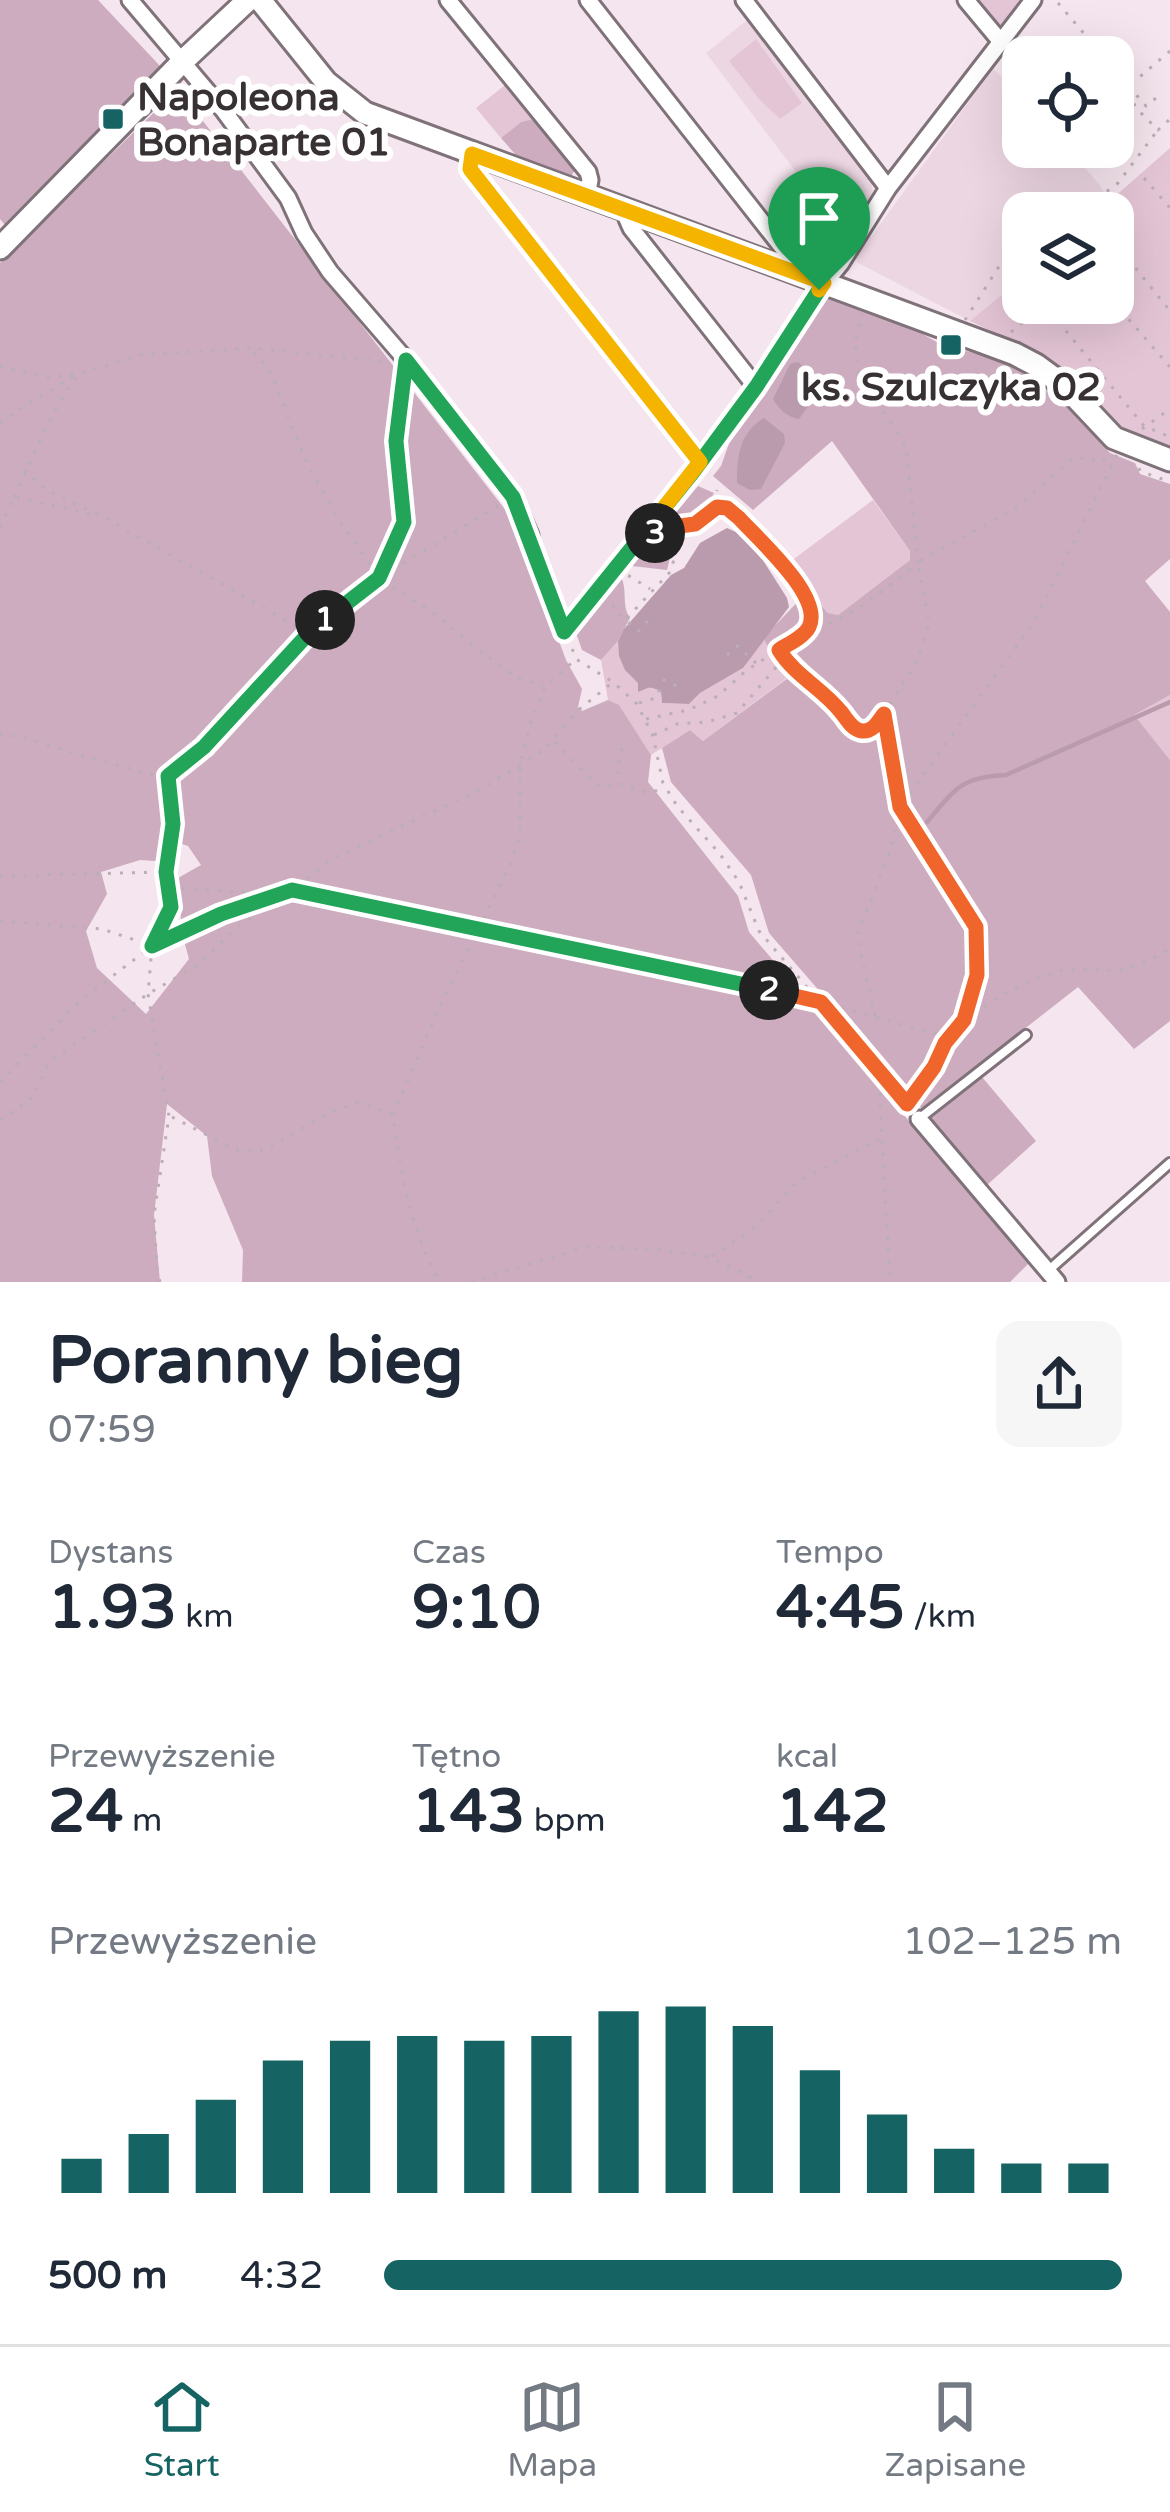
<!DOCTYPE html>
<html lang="pl">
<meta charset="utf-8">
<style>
:root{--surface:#fff;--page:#f6f6f7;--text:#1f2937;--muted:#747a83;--line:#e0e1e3;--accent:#156463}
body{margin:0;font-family:"Varela Round",sans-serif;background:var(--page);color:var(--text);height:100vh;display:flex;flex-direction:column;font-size:45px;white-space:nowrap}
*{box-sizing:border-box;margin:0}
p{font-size:39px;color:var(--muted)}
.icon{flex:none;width:66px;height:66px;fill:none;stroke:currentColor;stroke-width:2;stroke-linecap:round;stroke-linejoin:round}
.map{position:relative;height:1282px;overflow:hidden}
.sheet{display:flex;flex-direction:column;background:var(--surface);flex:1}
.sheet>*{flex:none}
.fabs{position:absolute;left:1002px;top:36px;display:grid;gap:24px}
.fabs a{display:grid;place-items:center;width:132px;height:132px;border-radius:24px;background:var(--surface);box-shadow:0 12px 48px #0002;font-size:60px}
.pin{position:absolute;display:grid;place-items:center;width:102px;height:102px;color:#fff;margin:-123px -51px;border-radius:50% 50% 50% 0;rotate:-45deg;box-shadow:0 0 12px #0007}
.pin .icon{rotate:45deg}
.km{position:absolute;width:60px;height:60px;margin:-30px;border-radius:50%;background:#222;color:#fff;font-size:33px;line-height:60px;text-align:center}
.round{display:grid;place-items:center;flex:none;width:126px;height:126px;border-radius:24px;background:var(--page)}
.head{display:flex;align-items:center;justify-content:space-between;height:204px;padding:0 48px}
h1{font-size:66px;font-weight:800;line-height:90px}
.metrics{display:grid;grid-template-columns:repeat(3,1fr);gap:18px;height:204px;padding:12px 48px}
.metrics div{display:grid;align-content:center}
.metrics b{font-size:60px;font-weight:800}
.metrics small{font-size:33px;font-weight:400}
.metrics p{font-size:33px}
.chart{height:336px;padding:24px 48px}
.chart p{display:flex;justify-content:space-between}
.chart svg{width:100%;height:216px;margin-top:12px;stroke:var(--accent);stroke-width:6}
ul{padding:0 48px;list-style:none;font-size:39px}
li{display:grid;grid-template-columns:192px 144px 1fr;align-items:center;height:90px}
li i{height:30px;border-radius:15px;background:var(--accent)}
.menu{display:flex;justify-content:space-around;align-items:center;height:168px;border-top:3px solid var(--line);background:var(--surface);font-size:33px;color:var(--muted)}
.menu a{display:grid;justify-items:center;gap:6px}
.menu .selected{color:var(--accent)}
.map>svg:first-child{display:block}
</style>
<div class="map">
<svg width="1170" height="1282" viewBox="0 0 1170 1282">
<rect width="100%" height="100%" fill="#f5e5ee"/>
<path fill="#ecd6e2" d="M751,17L800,84L799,90L805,97L811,98L871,178L873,195L843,234L706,53Z
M993,68L1023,99V147H1067L1099,184L1109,201L1096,213H1023V277L970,321L858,263L856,258Z"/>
<path fill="#e4c5d6" d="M975,0H1020L1000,28Z
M756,39L802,103L780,119L760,100L729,61Z
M509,82L539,121L521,122L501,138L476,108Z
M1170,148V448L1132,432H1124L1074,376L1068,378L1050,359L970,321L1023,277V303H1113V213H1096Z
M873,500L910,551V560L838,615L828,613L787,564Z
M763,638L767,645L786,642L807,663L703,741L690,730L651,755L619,706L608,700L601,660L618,641C621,676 635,678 661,692L662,703L689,704L700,693L743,668Z
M1170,695V760L1133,715Z"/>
<path fill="#ccacbe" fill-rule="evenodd" d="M0,0H98L161,67L5,225L0,219Z
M178,89L514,521L566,660L582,689L578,707L582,711L608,700L619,705L651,755L648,782L738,896L749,932L1029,1263L1010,1282H242L243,1250L212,1176L207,1136L167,1104L154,1215L160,1282H0V263ZM165,838L188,846L201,865L178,878L182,933L189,959L146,1014L97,968L86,931L107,894L101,872L140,860L170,862Z
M530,120L539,121L572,164L574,171L571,177L521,161L501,138L521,122Z
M828,296L905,324L942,345L998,359L1028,371L1050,388L1110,453L1135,463L1140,474L1170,484V559L1145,581L1170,612V695L1134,715L1170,760V1021L1134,1049L1078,987L922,1109L769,933L751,875L671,782L662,748L690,730L703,741L807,664L786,642L767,645L763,638L808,591L828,613L838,615L910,560V551L832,441L753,510L713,476L721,466L731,438Z
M698,486L714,493C705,511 694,519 677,529L667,570L632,566Z
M621,577C628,591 621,605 630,618L618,641L601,660L582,650L575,630Z
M982,1077L1036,1141L987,1185L930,1117Z"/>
<path fill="#ba9bad" d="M798,362L819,382L821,389L799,419C787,417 779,409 773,399L790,364Z
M764,418L784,434L785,443L761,489L750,490L737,483C737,457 739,433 764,418Z
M727,528L736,532L759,554L787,598L789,607L743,668L700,693L689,704L662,703L661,692C649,685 649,688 638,692V683L625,670L619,656L618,641L624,629L671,575L684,568L700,543Z"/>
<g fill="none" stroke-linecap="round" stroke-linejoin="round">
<path stroke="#ba9bad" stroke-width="4.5" d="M927,822C956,788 961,777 1006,775L1170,702"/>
<defs>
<path id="lane" d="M920,1118L1026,1035
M1050,1269L1170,1163"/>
<path id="street" d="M130,0L224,111L288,198L304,233L330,272L406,360L513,497L530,535
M448,0L588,172L590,180L587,196
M588,0L785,251L786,257L782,268
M744,0L888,188
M966,0L1001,42
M472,154L470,169L700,462
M630,211L627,219L631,228L756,387
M637,542L756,387L819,290L841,263L888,188L1033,0
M919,1119L1057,1282"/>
<path id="secondary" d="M260,0L326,82L365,113L1015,354L1036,365L1066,387L1114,438L1170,460
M0,248L183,61L248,0"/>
</defs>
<use href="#lane" stroke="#7f7279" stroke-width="14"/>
<use href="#street" stroke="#7f7279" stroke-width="21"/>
<use href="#secondary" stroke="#7f7279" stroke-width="27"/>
<path stroke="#bbaeb5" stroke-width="3" stroke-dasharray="3 9" stroke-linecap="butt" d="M1058,3L1104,57
M1170,51L1129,86L1135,107L1158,130L1170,119
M1113,68L1146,106L1156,98
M1144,178L1170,208
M1078,213L1118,183L1157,131
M1113,240L1170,311
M1113,301L1170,367
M1043,303L1144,426L1170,437
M965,320L1010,249L1023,234
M1011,332L1036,312
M254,352L270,371L308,466L340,521L379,578L435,614L472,645L519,679L543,685
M0,366L48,378L78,374L140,355L251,348L388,362
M0,423L35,399L76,375
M1142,429L1170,409
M1139,468L1140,471L1170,482
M24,470L46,490L105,518L307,632
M14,497L51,416L77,376
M707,513L717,490
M0,527L14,497L98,516
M534,548L576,659L613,682L637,704L653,736L663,783L677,806L720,854L739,882L759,931L912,1110
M618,569L650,589
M379,578L404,522L396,441L403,382
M603,583L616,612L639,631L652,616
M627,618L671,571L682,526
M566,629L629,553
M806,632C848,620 886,590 918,562L906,446L858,372L855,342L862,314
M780,652L799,676L825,693L855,729L864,732L875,727L884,714
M727,655L738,646L757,664
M639,703L656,698L664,680L679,687
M646,719L688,710L718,696L747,670L806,632L812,611C806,591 745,516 727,508C724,507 720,507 717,507L695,524L665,528
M0,734L30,739L72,753L154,775L168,776L204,747L309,633L379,578L501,504
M654,735L677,724L707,722L737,713L784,658
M555,742L596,784L604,787L621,784
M622,748L617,770L621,784L640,792L666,790
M166,869L173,824L168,778
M0,876L166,872L174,888L238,892L293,890L478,927L821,1002L932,1033H953C979,1004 1023,981 1060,971C1079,966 1098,972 1117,970C1137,968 1153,958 1170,949
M0,921L102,929L150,945
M875,1016L857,936L892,846L900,807L884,714L917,661L929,623L918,562L1011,511L1075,457L1102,462L1108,454
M965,1019L977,975L976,927L900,807L1032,625L1117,455
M878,1069L890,1282
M0,1082L80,1001L152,946L221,914L285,892
M909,1101L933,1067L952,1034
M393,1115L439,1008L512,861L520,834V765L531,721L545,686L574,661
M172,1117L236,1150L265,1151L324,1115L356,1103L377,1108L393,1115C401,1174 411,1230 439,1282
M0,1120L32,1098L50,1061L148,994L196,966L242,923L293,890L332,859L477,791L520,765L547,747L576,712L613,682
M712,1256L753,1229L796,1183L879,1139
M160,1282L157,1270L154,1215L169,1116L148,994L152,946L171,907L167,879
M471,1282L586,1247L654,1249L710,1257L760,1282"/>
<use href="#lane" stroke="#fff" stroke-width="8"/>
<use href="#street" stroke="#fff" stroke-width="15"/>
<use href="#secondary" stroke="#fff" stroke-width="21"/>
</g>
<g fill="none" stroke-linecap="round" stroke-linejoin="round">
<defs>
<path id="split-1" d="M325,620L379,578L404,522L396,441L406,360L513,497L564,632L693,472L756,387L819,290"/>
<path id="split-2" d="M325,620L309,633L204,747L168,776L173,824L166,872L171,907L152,946L221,914L292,890L769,990"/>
<path id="split-3" d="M655,533L664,528L695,524L717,507L727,508L739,518C758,539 824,597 809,627C804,637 788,644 779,650C795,676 822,688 841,712C847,719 852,730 862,731C873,732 878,722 884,714L900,807L976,927L977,975L964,1020L945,1043L934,1067L907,1104L821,1002L769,990"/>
<path id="split-4" d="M655,533L637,542L700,462L470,169L472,154L824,283L819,290"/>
</defs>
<use href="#split-1" stroke="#fff" stroke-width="24"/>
<use href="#split-2" stroke="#fff" stroke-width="24"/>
<use href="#split-3" stroke="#fff" stroke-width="24"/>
<use href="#split-4" stroke="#fff" stroke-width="24"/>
<use href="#split-1" stroke="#22a559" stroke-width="15"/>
<use href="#split-2" stroke="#22a559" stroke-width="15"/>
<use href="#split-3" stroke="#f0652b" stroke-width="15"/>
<use href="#split-4" stroke="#f5b400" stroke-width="15"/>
</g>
<g fill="#156463" stroke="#fff" stroke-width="4.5">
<rect x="101" y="107" width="24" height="24" rx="6"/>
<rect x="939" y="333" width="24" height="24" rx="6"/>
</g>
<g text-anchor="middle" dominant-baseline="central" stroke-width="12" stroke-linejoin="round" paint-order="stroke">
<g font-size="39" font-weight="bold" fill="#373134" stroke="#fff" text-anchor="start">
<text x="137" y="97">Napoleona<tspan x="137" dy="45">Bonaparte 01</tspan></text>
<text x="951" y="387" text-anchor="middle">ks. Szulczyka 02</text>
</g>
</g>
</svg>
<div class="fabs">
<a><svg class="icon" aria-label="locate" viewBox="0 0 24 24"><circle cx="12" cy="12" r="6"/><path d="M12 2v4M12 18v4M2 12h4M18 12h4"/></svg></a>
<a><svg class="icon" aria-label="layers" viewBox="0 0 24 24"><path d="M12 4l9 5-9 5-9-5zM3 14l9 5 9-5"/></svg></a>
</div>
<div class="pin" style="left:819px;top:290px;background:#1e9e55"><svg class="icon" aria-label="arrive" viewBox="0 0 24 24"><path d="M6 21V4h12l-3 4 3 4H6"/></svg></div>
<b class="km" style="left:325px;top:620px">1</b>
<b class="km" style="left:769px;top:990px">2</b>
<b class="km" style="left:655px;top:533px">3</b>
</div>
<section class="sheet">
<div class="head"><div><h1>Poranny bieg</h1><p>07:59</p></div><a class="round"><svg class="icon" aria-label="share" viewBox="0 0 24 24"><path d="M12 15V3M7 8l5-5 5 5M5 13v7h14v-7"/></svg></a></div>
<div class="metrics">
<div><p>Dystans</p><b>1.93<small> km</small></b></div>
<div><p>Czas</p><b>9:10</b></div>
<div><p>Tempo</p><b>4:45<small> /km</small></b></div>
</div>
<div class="metrics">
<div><p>Przewyższenie</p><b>24<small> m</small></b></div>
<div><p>Tętno</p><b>143<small> bpm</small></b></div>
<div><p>kcal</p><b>142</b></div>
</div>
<div class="chart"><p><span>Przewyższenie</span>102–125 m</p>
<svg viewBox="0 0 160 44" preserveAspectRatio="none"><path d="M5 44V37M15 44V32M25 44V25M35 44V17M45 44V13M55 44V12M65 44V13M75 44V12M85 44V7M95 44V6M105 44V10M115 44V19M125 44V28M135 44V35M145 44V38M155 44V38"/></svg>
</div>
<ul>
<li><b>500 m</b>4:32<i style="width:100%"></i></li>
</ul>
</section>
<nav class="menu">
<a class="selected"><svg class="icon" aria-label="home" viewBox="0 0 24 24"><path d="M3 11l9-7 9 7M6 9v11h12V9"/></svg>Start</a>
<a><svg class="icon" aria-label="map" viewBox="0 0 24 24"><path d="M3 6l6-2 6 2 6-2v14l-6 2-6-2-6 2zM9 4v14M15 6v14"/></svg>Mapa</a>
<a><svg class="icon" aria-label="saved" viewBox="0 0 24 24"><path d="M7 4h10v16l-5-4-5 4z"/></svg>Zapisane</a>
</nav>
